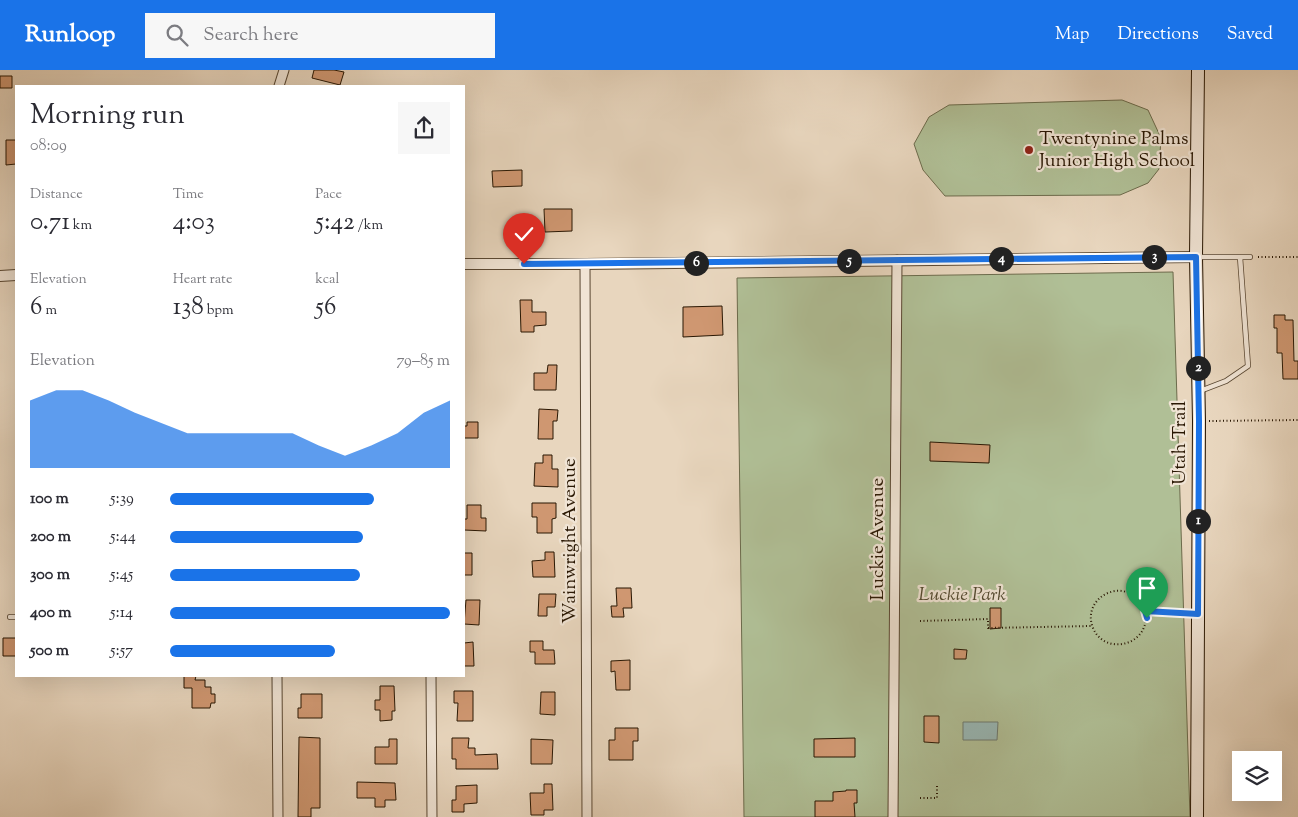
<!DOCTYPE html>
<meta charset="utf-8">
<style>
:root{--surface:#fff;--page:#f7f7f7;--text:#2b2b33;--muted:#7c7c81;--accent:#1a73e8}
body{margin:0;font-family:"Sorts Mill Goudy",serif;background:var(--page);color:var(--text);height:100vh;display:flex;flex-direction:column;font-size:19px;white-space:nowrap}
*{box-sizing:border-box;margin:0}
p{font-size:16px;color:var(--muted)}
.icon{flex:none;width:28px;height:28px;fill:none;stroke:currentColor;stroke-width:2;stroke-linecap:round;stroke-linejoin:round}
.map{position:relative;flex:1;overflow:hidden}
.panel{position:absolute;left:15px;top:15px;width:450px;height:592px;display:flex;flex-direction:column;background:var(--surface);border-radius:0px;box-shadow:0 5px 20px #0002}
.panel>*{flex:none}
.fabs{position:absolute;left:1232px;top:681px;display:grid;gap:10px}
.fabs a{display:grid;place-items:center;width:50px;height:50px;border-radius:0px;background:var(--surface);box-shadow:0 5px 20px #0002;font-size:25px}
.pin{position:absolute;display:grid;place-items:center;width:42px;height:42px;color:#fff;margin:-51px -21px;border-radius:50% 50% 50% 0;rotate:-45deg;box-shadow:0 0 5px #0007}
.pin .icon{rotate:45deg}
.km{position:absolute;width:25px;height:25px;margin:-12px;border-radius:50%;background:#222;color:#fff;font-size:14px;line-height:25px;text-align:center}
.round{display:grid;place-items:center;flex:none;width:52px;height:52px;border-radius:0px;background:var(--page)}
.summary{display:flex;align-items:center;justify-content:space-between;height:85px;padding:0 15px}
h1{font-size:28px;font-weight:600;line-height:38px}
.metrics{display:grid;grid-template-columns:repeat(3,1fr);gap:8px;height:85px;padding:5px 15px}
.metrics div{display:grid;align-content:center}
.metrics b{font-size:25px;font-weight:600}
.metrics small{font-size:14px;font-weight:400}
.metrics p{font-size:14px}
.chart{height:140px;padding:10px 15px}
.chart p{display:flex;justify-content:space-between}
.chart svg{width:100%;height:90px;margin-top:5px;fill:var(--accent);opacity:.7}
ul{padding:0 15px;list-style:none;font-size:16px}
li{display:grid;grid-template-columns:80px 60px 1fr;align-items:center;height:38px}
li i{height:12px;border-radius:6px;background:var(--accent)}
header{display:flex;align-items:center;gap:30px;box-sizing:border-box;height:70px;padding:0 25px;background:var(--accent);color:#fff}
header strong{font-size:24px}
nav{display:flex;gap:28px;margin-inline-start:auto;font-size:18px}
.search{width:350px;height:45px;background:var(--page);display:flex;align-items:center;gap:12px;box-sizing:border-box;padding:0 18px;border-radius:0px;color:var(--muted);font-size:19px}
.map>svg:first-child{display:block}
</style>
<header>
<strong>Runloop</strong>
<div class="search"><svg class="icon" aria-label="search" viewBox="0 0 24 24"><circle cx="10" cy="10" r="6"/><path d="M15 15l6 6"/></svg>Search here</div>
<nav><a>Map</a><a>Directions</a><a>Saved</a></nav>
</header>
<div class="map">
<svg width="1298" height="747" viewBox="0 0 1298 747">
<rect width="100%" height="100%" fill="#e8d6be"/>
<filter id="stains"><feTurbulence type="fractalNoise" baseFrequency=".004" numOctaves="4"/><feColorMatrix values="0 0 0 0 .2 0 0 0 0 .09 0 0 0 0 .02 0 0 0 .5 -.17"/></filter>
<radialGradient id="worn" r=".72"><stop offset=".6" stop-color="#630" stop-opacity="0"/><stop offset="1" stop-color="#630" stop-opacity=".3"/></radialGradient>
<path fill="#b0bf96" stroke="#6c6b4c" d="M1122,30L1148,40L1161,68L1159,99L1148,113L1120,125L945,126L923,100L914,74L929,47L949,35Z
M1173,202L1190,747H744L737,208Z"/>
<path fill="#98b8b6" stroke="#6c786e" d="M963,652H998L997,670H963Z"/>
<path fill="#cf9771" stroke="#291703" d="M314,0H334L344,2L340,15L312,8Z
M0,6H12V18H0Z
M6,70H16V94L6,95Z
M522,100V116L493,117L492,101Z
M544,139H572V161L545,162Z
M520,230H532V242H546V255L534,256V262H521Z
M722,236L723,265L683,267V237Z
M1274,245H1285V250H1293L1294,291H1298V309H1283L1282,283H1277V258H1274Z
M548,295H557L556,320H534V303H547Z
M539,339L558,340L557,351H553V369H538Z
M467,352H478V368H464V356H467Z
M930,372L990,375L989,393L930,391Z
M543,385H552V399H558V417L534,416L535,393H543Z
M532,433H556V448L552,449V463H537V447H532Z
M467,435H481V448H486V461L464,460V449H467Z
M545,482H554L555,507H533L532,491L545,490Z
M464,483H472V505H464Z
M616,518H631L632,538H623L624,547H612L611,536H617Z
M539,524H556L555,537H547V546H538Z
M466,530H480L479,555L464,554Z
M990,538H1001V558L990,559Z
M3,568H16V586H3Z
M530,571H543V580H554L555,594H535V582H530Z
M473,572L474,596H464V573Z
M954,579L967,580L966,589H954Z
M630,590V620H616L615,601L611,602V591Z
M184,606H196L195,610H205V617H211V624H215V633H211L210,638H192V618H184Z
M380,616H394L395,641H392V650L380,651V640H375V630H380Z
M454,621H473V651H457L458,633H454Z
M541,622H555V645L540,644Z
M301,624H322V648H298V638H301Z
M924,646H939V673L924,672Z
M615,658H638V671H633V690H609V670H615Z
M299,667L320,668V738H311V747H298Z
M452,668H469L468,678H475V685L497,684L498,699H456V689H452Z
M855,668V687H814V669Z
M389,669H397V694H375V677H389Z
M531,669L553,670L552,694H531Z
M357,712L395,713L396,730H385V737H375V728H357Z
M544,714H552L553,740H544V745H531L530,723H544Z
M477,715V733L464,734V742H452V730H456V716Z
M846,720H857V733H854L855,747H815V731H833V722L846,721Z"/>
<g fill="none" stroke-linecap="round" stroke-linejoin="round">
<defs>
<path id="service" d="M1196,187H1250
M1200,321L1226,311L1248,296L1240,187
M10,547H16"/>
<path id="minor" d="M279,16L284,0
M585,194L587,747
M277,606L278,747
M431,606L432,747
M893,747L897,190"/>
<path id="tertiary" d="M464,194H585L1196,187
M0,206L16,205"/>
<path id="secondary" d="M1197,747L1199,351L1196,187L1198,0"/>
</defs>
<use href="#service" stroke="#594732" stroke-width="6"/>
<use href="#minor" stroke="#594732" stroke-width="11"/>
<use href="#tertiary" stroke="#594732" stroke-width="12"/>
<use href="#secondary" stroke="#291703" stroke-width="14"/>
<path stroke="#291703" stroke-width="2" stroke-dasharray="1 2.5" stroke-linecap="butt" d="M1258,187H1298
M1209,351L1298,350
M1145,541C1152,575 1105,587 1093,558C1080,526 1129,502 1145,541L1188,544
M920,551L988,549V558L1092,556
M920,728H937V714"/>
<use href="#service" stroke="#f0e4d5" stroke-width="4.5"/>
<use href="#minor" stroke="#f0e4d5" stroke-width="9"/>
<use href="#tertiary" stroke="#f0e4d5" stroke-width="10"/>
<use href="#secondary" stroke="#f0e4d5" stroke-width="12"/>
</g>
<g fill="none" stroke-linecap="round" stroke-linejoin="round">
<defs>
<path id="route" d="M524,194L1196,187L1199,351L1198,544L1145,541L1147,548"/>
</defs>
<use href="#route" stroke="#fff" stroke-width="10"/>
<use href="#route" stroke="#1a73e8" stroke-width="6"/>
</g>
<circle fill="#8f2418" stroke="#f0e4d5" stroke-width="2" cx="1029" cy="80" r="5"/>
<g text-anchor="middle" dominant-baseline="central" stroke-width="4.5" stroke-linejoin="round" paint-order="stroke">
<g font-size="19" fill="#291703" stroke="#f0e4d5" text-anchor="start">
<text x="1039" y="69">Twentynine Palms<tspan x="1039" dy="22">Junior High School</tspan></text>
</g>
<g font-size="19" fill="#291703" stroke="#f0e4d5">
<text transform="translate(1180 373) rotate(-90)">Utah Trail</text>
<text transform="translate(878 469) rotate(-90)">Luckie Avenue</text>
<text transform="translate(570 471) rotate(-90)">Wainwright Avenue</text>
</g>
<g font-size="19" font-style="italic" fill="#52492f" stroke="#f0e4d5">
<text x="962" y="525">Luckie Park</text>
</g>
</g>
<rect width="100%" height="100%" filter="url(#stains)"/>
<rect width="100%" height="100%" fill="url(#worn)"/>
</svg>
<div class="fabs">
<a><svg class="icon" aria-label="layers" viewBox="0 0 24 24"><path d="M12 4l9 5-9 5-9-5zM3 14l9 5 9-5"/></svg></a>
</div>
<div class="pin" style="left:1147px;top:548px;background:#1e9e55"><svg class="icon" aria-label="arrive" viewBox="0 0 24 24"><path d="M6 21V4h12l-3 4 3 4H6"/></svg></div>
<div class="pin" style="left:524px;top:194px;background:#d93025"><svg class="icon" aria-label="check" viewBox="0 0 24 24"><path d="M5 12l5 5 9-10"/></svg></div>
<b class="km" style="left:1198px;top:451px">1</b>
<b class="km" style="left:1198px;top:298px">2</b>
<b class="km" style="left:1154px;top:187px">3</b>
<b class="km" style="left:1001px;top:189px">4</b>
<b class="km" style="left:849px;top:191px">5</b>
<b class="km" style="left:696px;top:193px">6</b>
<section class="panel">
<div class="summary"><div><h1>Morning run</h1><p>08:09</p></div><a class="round"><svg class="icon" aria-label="share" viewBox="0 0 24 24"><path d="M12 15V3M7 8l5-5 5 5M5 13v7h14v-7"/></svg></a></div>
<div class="metrics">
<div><p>Distance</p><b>0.71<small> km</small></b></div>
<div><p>Time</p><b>4:03</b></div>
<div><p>Pace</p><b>5:42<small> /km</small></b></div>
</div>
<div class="metrics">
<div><p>Elevation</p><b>6<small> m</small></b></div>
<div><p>Heart rate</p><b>138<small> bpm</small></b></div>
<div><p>kcal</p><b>56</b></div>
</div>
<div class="chart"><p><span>Elevation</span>79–85 m</p>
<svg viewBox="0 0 160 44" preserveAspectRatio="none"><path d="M0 44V11L10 6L20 6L30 11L40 17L50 22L60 27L70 27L80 27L90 27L100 27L110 33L120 38L130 33L140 27L150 17L160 11V44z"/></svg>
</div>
<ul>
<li><b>100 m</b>5:39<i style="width:73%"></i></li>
<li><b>200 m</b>5:44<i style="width:69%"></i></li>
<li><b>300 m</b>5:45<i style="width:68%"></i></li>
<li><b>400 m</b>5:14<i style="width:100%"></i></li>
<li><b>500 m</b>5:57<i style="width:59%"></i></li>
</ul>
</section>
</div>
